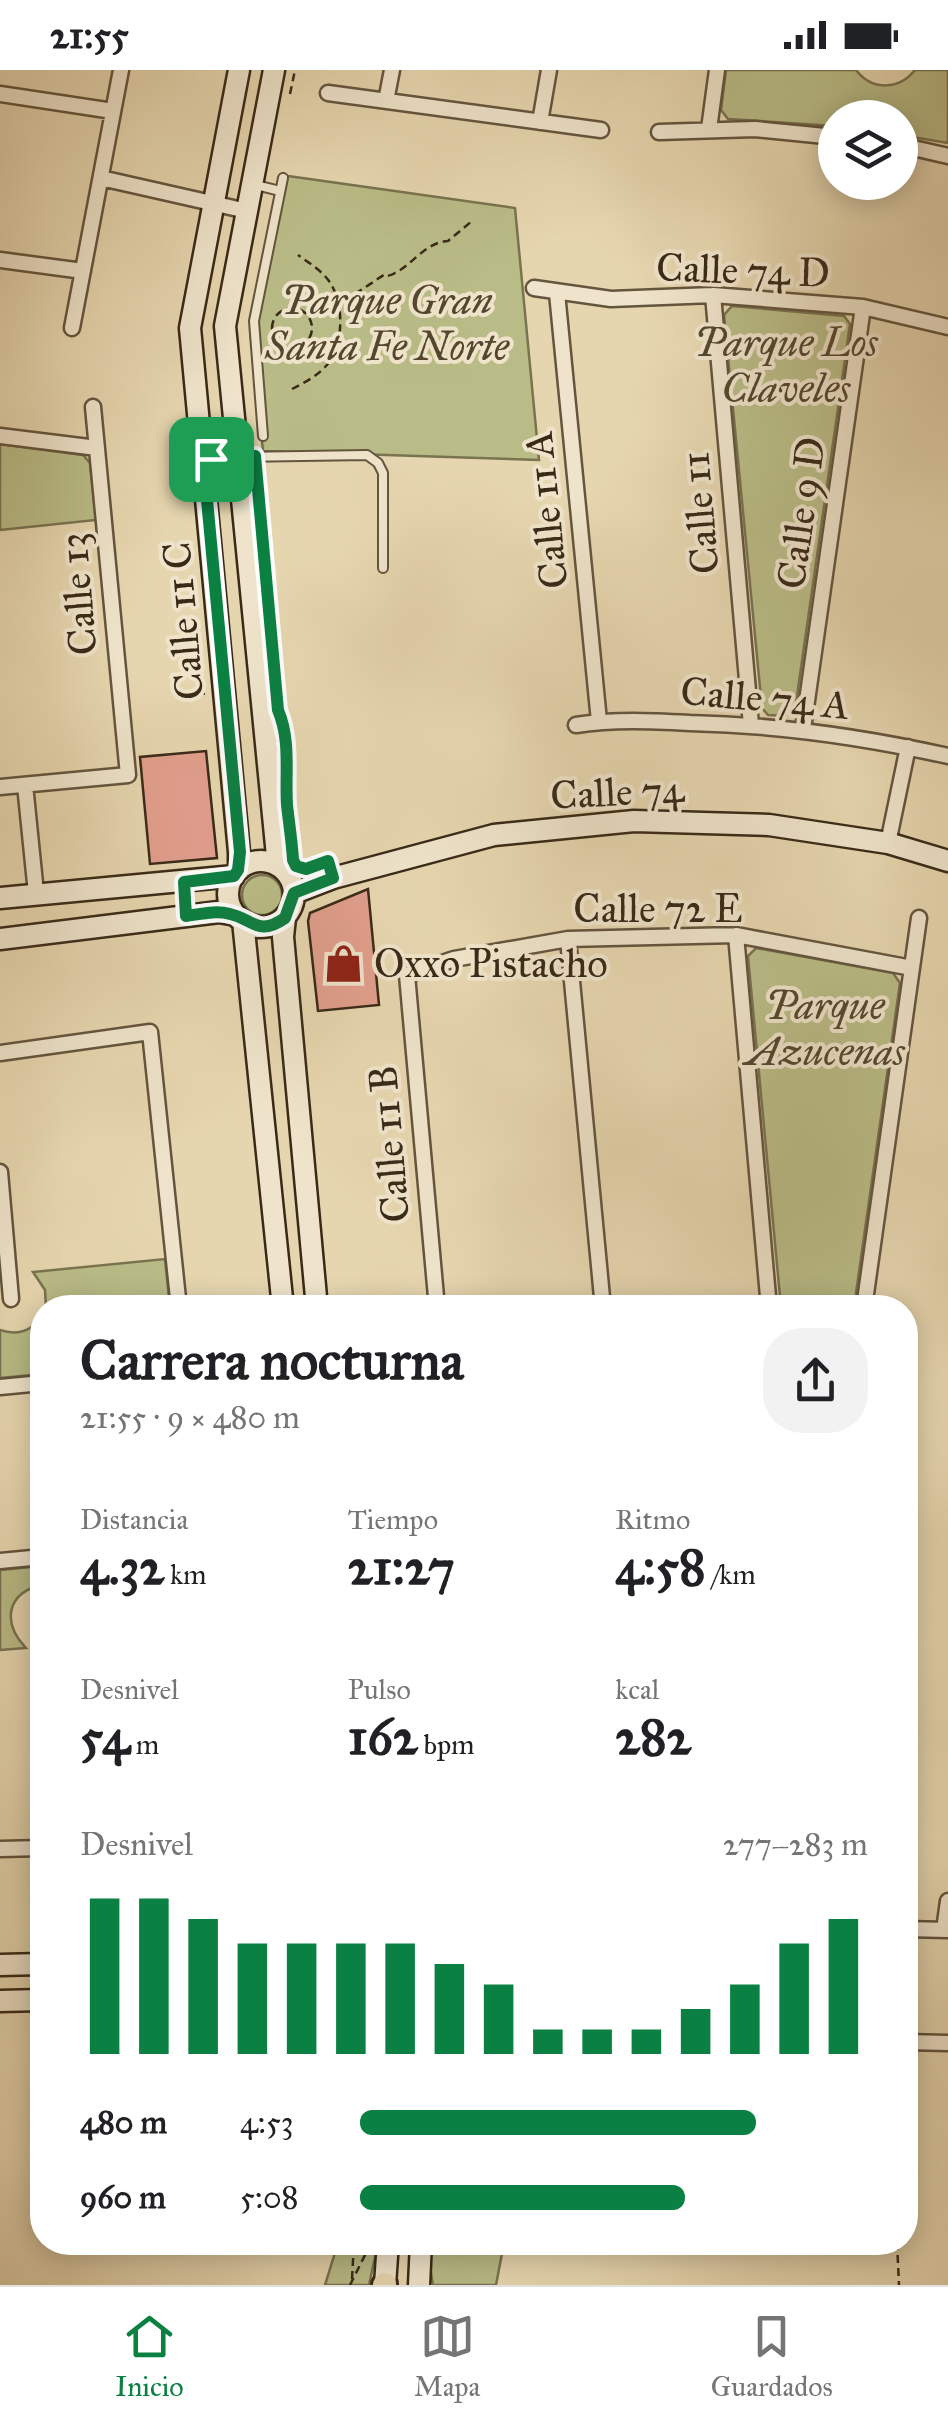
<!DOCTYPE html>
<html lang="es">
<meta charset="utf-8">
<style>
:root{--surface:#fff;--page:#f2f2f2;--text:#202124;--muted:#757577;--line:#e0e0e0;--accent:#0b8043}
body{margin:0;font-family:"IM FELL Great Primer",serif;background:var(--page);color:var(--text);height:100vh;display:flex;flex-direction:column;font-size:38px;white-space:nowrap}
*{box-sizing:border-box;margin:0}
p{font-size:32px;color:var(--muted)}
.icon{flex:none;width:55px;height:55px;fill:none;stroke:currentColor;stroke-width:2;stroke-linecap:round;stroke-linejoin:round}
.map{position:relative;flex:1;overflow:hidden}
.drawer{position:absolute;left:30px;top:1225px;width:888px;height:960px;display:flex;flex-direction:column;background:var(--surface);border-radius:40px;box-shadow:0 5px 25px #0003}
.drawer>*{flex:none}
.buttons{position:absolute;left:818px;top:30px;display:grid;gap:20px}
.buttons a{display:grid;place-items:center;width:100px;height:100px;border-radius:50%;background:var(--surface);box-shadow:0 5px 25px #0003;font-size:50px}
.pin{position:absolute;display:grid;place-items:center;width:85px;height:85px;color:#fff;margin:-42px;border-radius:20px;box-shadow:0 5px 15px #0006}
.round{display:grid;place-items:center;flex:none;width:105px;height:105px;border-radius:40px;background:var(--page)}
.headline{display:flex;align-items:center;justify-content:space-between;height:170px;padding:0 50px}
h1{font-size:55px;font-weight:700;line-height:75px}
.figures{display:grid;grid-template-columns:repeat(3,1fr);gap:15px;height:170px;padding:10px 50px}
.figures div{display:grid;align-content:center}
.figures b{font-size:50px;font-weight:700}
.figures small{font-size:28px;font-weight:400}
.figures p{font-size:28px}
.chart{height:280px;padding:20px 50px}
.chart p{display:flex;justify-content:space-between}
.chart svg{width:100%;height:180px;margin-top:10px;stroke:var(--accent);stroke-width:6}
ul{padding:0 50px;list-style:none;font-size:32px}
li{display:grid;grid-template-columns:160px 120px 1fr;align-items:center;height:75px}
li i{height:25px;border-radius:12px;background:var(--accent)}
.status{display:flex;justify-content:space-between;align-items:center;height:70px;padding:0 50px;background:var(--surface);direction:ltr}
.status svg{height:28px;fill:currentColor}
.dock{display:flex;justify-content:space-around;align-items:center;height:140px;border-top:2px solid var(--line);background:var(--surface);font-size:28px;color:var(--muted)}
.dock a{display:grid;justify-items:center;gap:5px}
.dock .on{color:var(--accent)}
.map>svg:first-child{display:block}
</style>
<div class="status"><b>21:55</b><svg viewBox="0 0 49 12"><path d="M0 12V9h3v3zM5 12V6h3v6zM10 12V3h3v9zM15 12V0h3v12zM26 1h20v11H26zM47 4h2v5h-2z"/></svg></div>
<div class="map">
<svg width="948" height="2215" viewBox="0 0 948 2215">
<rect width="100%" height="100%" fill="#e6d6af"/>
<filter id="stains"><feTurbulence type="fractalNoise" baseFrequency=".002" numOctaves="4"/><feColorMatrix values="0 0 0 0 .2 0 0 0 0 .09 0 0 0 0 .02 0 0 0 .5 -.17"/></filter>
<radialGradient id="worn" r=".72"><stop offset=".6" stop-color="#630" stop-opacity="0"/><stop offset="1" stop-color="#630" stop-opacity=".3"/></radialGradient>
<path fill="#b9bc87" stroke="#797350" stroke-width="2.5" d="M726,0H856C872,21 899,20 915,0H948V73L900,65V48H835V56L728,49L721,40Z
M281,105L515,138L539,390L263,381L250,260Z
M732,236L844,246L850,254L795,640L786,646L768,645L762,638L724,245Z
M0,374L83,385L90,393L96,450L0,460Z
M242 825a20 20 0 1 1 40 0a20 20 0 1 1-40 0Z
M756,878L893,903L900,913L854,1237H781L748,886Z
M165,1189L170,1237H46L45,1220L33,1202Z
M42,1247V1304L0,1308V1260C17,1266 31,1261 42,1247Z
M42,1496V1515C6,1523 2,1553 26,1578L0,1580V1500Z
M338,2173H378L369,2215H325Z
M432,2173H504L496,2215H433L429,2191Z"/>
<path fill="#e19f8d" stroke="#392a18" stroke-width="2.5" d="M206,681L217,788L150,794L140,687Z
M368,819L379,935L318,941L308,851L310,843Z"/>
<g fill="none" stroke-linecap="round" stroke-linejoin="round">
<defs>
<path id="lane" d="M252,114L280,121
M263,366L254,251L283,108
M242,387L367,385L378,393L383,403V498"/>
<path id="street" d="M328,23L601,60
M0,24L113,41
M386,31L392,0
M540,52L549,0
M709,59L717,0
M659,62L755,59L835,67
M900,75L948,86
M101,108L247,141
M0,190L83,201
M534,218L611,229L713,225L863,237L948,257
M557,223L599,651
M713,225L751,655
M72,258L121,0
M0,366L97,378
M576,655C614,649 652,651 690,653C778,655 863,667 948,686
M803,659L863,237
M25,715L36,823
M0,717L128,705L93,337
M888,773L908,677
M736,865L769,1238
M568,869L603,1238
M0,983L150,962L179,1238
M0,1102L11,1229
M437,1238L407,905L454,889L568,869L736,865L912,898
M864,1238L919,848
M0,1317L42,1313
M0,1491L42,1487
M40,1556L42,1579
M0,1779L42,1778
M905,1859L948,1860
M944,1860L948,1831
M905,1972L948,1973"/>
<path id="secondary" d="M274,0L225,256L278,796
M228 824a33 33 0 1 1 66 0a33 33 0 1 1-66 0Z
M239,800V782L190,258L239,0
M294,823L333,808L494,765L634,751L769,755L888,773L948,791
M0,828L234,806
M285,848L283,867L317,1238
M243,851L283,1238
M0,869L219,842L236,845
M0,1895L42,1894
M0,1931L42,1930
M385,2215L388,2172
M419,2215L421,2172"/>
<path id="primary" d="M384,2215L385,2214"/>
</defs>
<use href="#lane" stroke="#64553e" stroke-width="12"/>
<use href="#street" stroke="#64553e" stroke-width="19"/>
<use href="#secondary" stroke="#392a18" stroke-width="25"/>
<use href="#primary" stroke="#392a18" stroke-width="28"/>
<path stroke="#392a18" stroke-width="2.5" stroke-dasharray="8 5" stroke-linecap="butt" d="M290,24L295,0
M272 258a20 20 0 1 1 40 0a20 20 0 1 1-40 0Z
M308,246C334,236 358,223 379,208C392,199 382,210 395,203C413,194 426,172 448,171L472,151
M292,319C304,313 317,306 326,296C344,275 345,234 329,211C321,200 309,193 298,185
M200,565L204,627
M897,2172L899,2215
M352,2209L354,2172
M350,2215L367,2181"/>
<use href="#lane" stroke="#efe4cb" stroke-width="8"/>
<use href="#street" stroke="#efe4cb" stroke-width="14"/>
<use href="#secondary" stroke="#efe4cb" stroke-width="20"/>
<use href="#primary" stroke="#e6d6af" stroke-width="22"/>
</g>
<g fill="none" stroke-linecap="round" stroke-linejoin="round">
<defs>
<path id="route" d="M255,386L278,640C291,671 285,702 287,735C289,753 292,772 293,790L296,796L306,799L328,791L333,808L294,823L285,848C258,867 253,849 230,844C216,840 201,844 186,846L184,812L234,806L238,800L240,782L204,398C217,383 236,388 255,386Z"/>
</defs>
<use href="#route" stroke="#fff" stroke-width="20"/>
<use href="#route" stroke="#0b8043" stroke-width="12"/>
</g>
<defs>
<symbol id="shop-bare" viewBox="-9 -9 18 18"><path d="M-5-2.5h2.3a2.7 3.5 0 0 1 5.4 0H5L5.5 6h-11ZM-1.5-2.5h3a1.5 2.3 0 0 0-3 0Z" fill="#8f2418" stroke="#efe4cb" stroke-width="2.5" paint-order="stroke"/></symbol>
</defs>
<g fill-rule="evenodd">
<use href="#shop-bare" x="316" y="866" width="55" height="55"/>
</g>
<g text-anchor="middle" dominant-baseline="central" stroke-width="8" stroke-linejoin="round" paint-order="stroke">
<g font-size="40" fill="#392a18" stroke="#efe4cb">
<text transform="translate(743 200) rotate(2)">Calle 74 D</text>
<text transform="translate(546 440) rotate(-96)">Calle 11 A</text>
<text transform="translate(700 443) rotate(-95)">Calle 11</text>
<text transform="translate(801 443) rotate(-82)">Calle 9 D</text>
<text transform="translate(78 524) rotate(-95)">Calle 13</text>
<text transform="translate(183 551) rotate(-95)">Calle 11 C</text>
<text transform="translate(765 628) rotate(5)">Calle 74 A</text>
<text transform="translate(617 722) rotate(-3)">Calle 74</text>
<text x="658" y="838">Calle 72 E</text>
<text transform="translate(389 1074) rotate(-95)">Calle 11 B</text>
</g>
<g font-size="40" font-style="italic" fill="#53472e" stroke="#efe4cb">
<text x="387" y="230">Parque Gran<tspan x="387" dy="46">Santa Fe Norte</tspan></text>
<text x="786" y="272">Parque Los<tspan x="786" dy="46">Claveles</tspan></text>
<text x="825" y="935">Parque<tspan x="825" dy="46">Azucenas</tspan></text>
</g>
<g font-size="40" fill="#392a18" stroke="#efe4cb" text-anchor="start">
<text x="374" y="893">Oxxo Pistacho</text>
</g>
</g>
<rect width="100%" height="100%" filter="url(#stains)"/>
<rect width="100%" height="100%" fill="url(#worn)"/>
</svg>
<div class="buttons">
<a><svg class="icon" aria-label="layers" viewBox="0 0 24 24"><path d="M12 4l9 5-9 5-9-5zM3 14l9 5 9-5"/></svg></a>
</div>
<div class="pin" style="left:211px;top:389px;background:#1e9e55"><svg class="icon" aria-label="arrive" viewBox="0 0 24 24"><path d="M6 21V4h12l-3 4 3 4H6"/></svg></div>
<section class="drawer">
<div class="headline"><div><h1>Carrera nocturna</h1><p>21:55 · 9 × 480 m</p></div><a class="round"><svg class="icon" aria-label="share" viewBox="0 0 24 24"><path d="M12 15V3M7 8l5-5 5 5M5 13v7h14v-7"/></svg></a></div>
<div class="figures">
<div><p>Distancia</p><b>4.32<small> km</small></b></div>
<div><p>Tiempo</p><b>21:27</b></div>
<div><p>Ritmo</p><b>4:58<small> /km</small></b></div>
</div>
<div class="figures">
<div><p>Desnivel</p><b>54<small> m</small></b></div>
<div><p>Pulso</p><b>162<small> bpm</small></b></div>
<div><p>kcal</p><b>282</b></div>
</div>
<div class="chart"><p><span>Desnivel</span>277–283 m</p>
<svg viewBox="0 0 160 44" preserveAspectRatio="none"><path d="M5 44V6M15 44V6M25 44V11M35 44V17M45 44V17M55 44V17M65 44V17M75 44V22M85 44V27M95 44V38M105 44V38M115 44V38M125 44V33M135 44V27M145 44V17M155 44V11"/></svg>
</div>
<ul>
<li><b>480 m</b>4:53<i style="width:78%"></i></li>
<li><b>960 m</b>5:08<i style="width:64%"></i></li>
</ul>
</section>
</div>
<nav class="dock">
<a class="on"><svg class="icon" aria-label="home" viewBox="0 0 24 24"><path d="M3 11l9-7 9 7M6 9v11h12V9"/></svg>Inicio</a>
<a><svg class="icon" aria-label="map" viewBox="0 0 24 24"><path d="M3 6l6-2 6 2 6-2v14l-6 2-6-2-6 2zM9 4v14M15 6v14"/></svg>Mapa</a>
<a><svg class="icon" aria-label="saved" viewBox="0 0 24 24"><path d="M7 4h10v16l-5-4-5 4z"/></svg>Guardados</a>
</nav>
